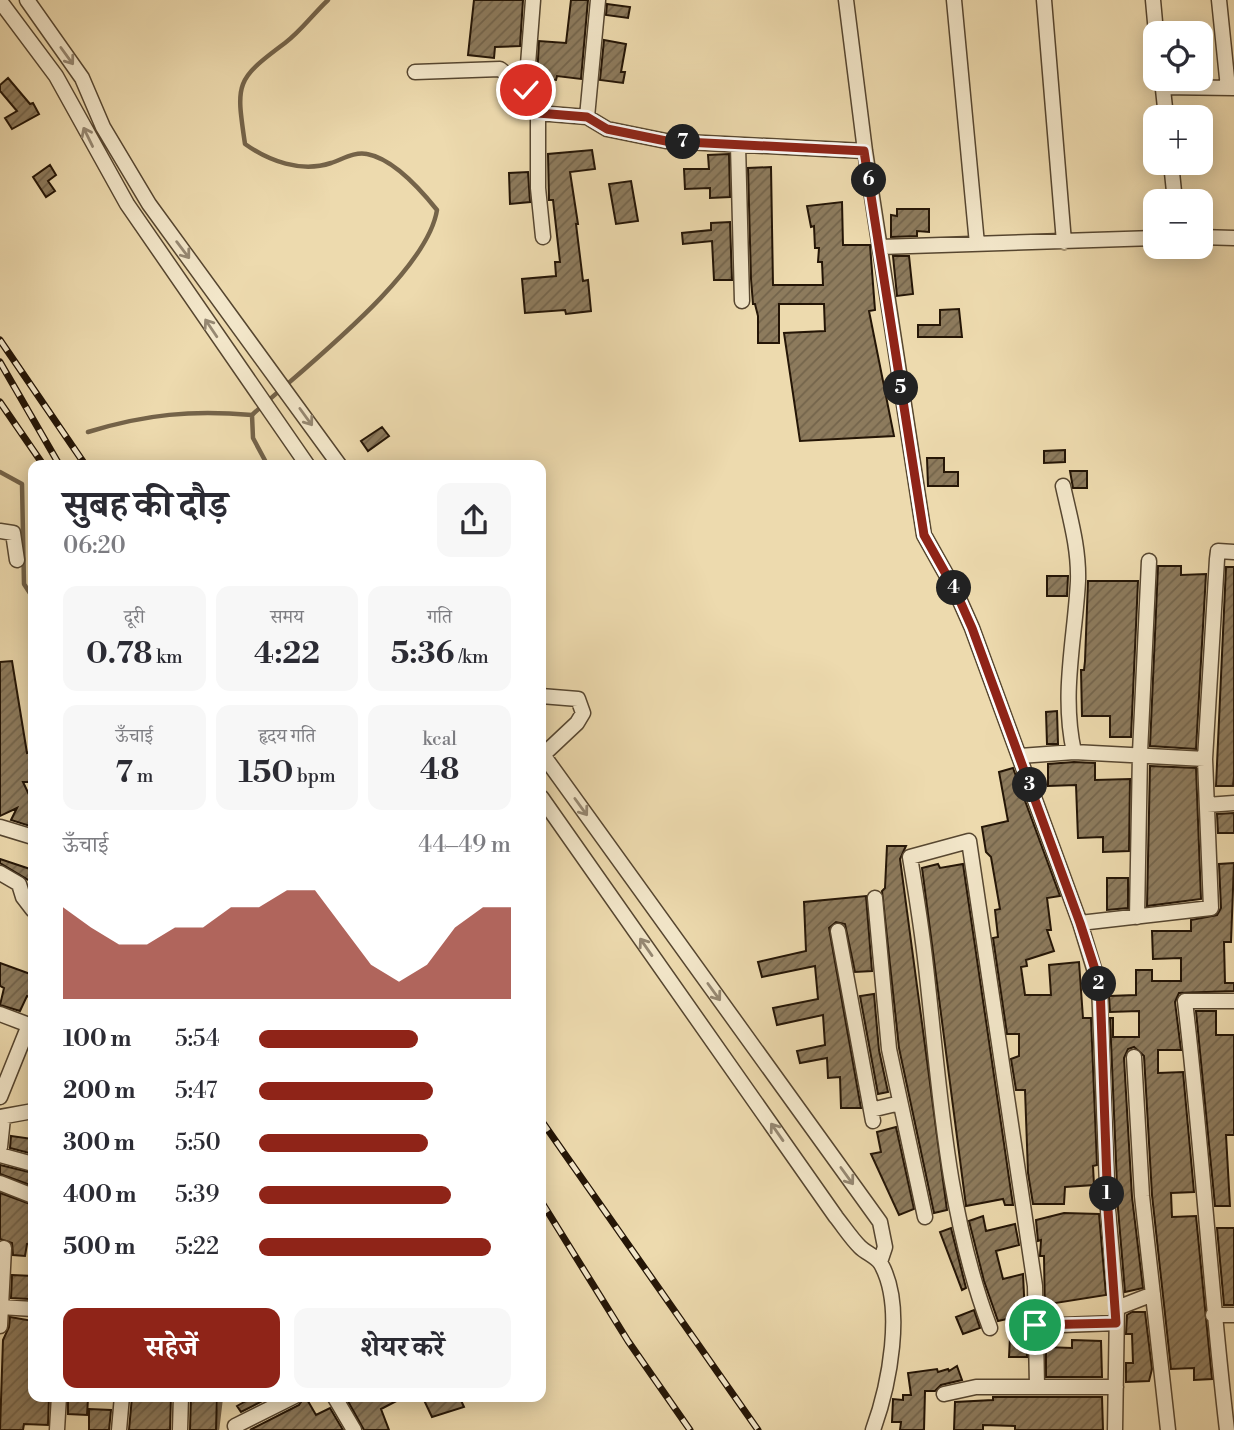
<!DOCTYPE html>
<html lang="hi">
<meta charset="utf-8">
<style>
:root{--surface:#fff;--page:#f7f7f7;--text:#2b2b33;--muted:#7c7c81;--accent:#8f2418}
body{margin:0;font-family:"Libre Bodoni","Noto Serif Devanagari",serif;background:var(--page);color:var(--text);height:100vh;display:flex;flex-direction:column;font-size:26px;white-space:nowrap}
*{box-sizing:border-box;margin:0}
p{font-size:23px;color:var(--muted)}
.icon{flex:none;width:38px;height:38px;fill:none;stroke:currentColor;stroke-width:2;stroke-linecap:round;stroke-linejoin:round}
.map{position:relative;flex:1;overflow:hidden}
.drawer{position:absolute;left:28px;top:460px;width:518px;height:942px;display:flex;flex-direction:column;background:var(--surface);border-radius:14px;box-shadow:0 4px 18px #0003}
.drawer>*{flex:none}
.fabs{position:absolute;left:1143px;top:21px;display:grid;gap:14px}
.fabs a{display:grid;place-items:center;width:70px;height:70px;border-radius:14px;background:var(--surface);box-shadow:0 4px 18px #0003;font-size:35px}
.pin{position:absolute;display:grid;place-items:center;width:60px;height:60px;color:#fff;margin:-30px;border:4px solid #fff;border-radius:50%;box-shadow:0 2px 7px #0007}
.km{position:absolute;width:35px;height:35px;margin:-18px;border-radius:50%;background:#222;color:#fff;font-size:19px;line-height:35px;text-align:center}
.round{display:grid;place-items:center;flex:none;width:74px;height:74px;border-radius:14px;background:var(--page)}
.head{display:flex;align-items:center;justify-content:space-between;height:119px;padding:0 35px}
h1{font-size:38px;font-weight:700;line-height:52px}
.metrics{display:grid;grid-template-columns:repeat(3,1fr);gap:10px;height:119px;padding:7px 35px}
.metrics div{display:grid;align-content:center;border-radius:14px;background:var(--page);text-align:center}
.metrics b{font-size:30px;font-weight:700}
.metrics small{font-size:19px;font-weight:400}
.metrics p{font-size:19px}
.chart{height:196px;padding:14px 35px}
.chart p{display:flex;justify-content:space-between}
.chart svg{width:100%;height:126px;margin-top:7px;fill:var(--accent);opacity:.7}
.primary-button{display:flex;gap:14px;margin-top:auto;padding:14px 35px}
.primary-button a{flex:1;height:80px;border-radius:14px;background:var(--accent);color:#fff;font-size:28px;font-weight:700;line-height:80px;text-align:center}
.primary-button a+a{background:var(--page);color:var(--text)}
ul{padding:0 35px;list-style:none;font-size:23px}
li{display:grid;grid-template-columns:112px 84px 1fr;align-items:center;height:52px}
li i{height:18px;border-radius:9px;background:var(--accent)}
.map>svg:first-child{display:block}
</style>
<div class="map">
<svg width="1234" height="1430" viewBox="0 0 1234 1430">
<defs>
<pattern id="building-hatch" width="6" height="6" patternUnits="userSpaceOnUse" patternTransform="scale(1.75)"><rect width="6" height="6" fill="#8d7b5d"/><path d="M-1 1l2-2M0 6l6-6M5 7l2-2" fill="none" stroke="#73644b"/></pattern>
</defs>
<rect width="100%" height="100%" fill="#eddaae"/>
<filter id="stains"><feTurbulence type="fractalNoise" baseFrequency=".00286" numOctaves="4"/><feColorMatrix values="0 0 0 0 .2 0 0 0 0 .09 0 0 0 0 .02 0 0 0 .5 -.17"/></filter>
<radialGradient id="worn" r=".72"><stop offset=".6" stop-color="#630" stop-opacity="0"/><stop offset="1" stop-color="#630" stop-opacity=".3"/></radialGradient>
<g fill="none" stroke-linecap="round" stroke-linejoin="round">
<path stroke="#746349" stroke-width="4.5" d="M88,432C146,414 192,410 252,415
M268,466L253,438L252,415C302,369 427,274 437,210C421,190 394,159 367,154C355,151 341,160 331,163C301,173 269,161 245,144C236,83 235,80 285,43C301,31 313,14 328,0
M0,472L22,484L24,584L33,598
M217,1430L221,1396"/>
</g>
<path fill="url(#building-hatch)" stroke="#241506" stroke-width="2" d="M474,0H523L520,46L495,47L494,58L468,55Z
M571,0H588L581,79L557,76L556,80L537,78L539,41L566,43Z
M607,4L630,7L628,18L606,15Z
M604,40L626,44L621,72H625L623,83L600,80Z
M8,78L30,104L33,103L39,114L12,129L5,118L17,111L0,91V85Z
M592,150L595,169L570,172L578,224H576L583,281L588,280L591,311L566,314L565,310L525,313L522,279L556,276L555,262H560L553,200H549L548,154Z
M729,154L730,197L710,198V188L685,189L684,169H709L708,155Z
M50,165L56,175L48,181L55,191L46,197L33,177Z
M771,167L773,285H823L822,262H818L819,248H815L814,226L811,227L807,206L842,202L843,245H870L875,310L869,311L894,436L800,441L784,333L825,331L824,304H779V343H758V316L755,304H753L751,279L748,168Z
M528,172L530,202L510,204L509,173Z
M631,181L638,221L616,224L609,184Z
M897,209H929V232L917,231V236L891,237V215L897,216Z
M730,222L732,280H714L712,241L683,244L682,233L711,230V223Z
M893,256H909L913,294L897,296Z
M959,309L962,337H918V325H940V310Z
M382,427L389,436L368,451L361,441Z
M1065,450V462L1044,463V451Z
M927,458H944V472H958V486H928Z
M1070,471H1087V488H1073Z
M1158,566H1181V575L1206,574L1196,749L1150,746Z
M1226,567H1234V776L1233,786H1216Z
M1047,576H1068L1067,596H1047Z
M1088,581H1138L1131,737H1110V716H1082L1081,670H1084L1085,661Z
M12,661L27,753L33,752V782H23L33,803V827L11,820L17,808L0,816V662Z
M1057,711L1058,744H1047L1046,712Z
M1074,762L1095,763V780L1130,779L1129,851L1103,852V837L1078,838L1076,785L1048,786V764Z
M1150,766L1196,768L1201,899L1147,906Z
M1013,768L1060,896L1047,898L1051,930H1047L1054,951L1026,960L1027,966L1021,967L1025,995H1051L1049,965L1079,962L1083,1018H1091L1097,1165L1093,1166L1094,1185L1065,1187L1064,1204H1033L1028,1173L1025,1090H1016L1011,1059L1019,1056V1034H1007L993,938L998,937L995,910L1000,909L991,857L986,852L982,827L1008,821L999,772Z
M1234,813V833H1218L1217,814Z
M887,846H906L900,859L947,1210L934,1213L899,1048L882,891L885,888Z
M0,859L33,870L30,881L0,863Z
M1234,863L1231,942H1224L1225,983H1234V991L1179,993L1175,1002L1181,1050H1158V1073L1183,1072L1194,1192L1171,1193L1172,1217L1196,1216L1212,1379L1194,1380V1368L1171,1369L1152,1195L1144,1056L1134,1047L1128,1049L1124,1058L1132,1197L1143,1288L1125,1292L1118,1209L1110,1018H1113V1037H1139V1011L1110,1012L1109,996L1136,995V970H1152V981H1181V958L1153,959L1152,931H1191V920L1217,915L1221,908L1219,864Z
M938,864L940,868L963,864L1013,1205H1005L1003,1199L966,1206L922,868Z
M1107,878H1128V908L1107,910Z
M866,896L872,971L855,972L845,924L836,922L829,928L861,1108H841L840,1077L828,1078L827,1058L800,1063L797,1051L825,1045L823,1015L777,1025L773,1008L818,999L815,966L762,977L758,962L806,951L804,902Z
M0,963L33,975L30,997L27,996L20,1011L0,1005L4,988L0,986Z
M874,994L879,1050L888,1092L878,1094L860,996Z
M1196,1011H1216V1035H1234V1135H1226L1230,1206H1215Z
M896,1127L914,1209L899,1215L871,1154L881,1152L877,1132Z
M11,1136L33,1139V1154L10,1148Z
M0,1165L33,1173V1186L0,1174Z
M0,1193L33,1205L32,1244H27L25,1256L13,1255L12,1243L0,1239Z
M1064,1213L1099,1214L1106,1295L1055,1303L1056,1316H1045L1044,1256H1040L1041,1240L1038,1241L1036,1220Z
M983,1216L986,1231L1015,1224L1019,1245L996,1251L1003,1279L1023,1274L1027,1357H1009L1011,1318L998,1321L984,1281L969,1221Z
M951,1228L966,1288L962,1290L940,1232Z
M1217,1228H1234V1305H1224Z
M12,1275L33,1276V1295H29V1299L11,1298Z
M974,1310L980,1328L963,1334L956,1317Z
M1132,1312H1145L1152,1369L1149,1381L1126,1382V1363H1133L1132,1334H1126L1127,1315Z
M10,1317L33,1321V1396H49L48,1425L24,1424L23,1430H0L3,1340L9,1327Z
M1072,1340L1101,1341L1102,1377H1046V1347L1072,1348Z
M957,1366L962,1380L941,1385L935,1391H925L924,1430H900L901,1422H892L893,1399L903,1400V1395H911L908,1373L937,1369L938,1372L948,1369L949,1371Z
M171,1396L170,1430H129L132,1397Z
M191,1396H217L216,1430H190Z
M255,1396H272L241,1412L237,1406Z
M305,1396L316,1415L330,1408L343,1430H250L299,1405Z
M345,1396H406L381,1409L389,1430H364Z
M422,1396H459L464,1407L432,1417Z
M993,1397H1102L1103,1430H1015V1426L983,1425V1430H954L955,1402L993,1400Z
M68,1398L88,1399L87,1415L68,1414Z
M89,1409L111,1410L109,1430H89Z"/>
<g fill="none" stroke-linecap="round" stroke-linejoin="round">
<defs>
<path id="minor" d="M27,0L82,78L103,127L149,204L340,466
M846,0L865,151L924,535L956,592L972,628L1080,923L1099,985L1108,1210L1117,1308L1115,1430
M954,0L977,244
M1044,0L1064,242
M1153,0L1156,33
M1219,0L1228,88
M0,1L56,76L127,204L308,466
M415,72L500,69L526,90L538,113L587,117L607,129L666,141L865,151
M1162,80L1166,117
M1162,87L1234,88
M526,90L533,0
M538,113V188L543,237
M587,117L598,0
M738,145L742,301
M1171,163L1175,201
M1200,237L1234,238
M880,247L1155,238
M1063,486C1070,518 1079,548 1078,581C1075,639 1061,694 1074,752
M0,531L13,533L17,560
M541,696L578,699L583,713L577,723L543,755
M541,752L880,1222L885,1247L880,1262
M1020,756L1074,752L1205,759
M541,797L836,1217C844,1227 851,1238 860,1247C866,1253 877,1257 881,1264C905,1307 889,1386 873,1430
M1207,805L1234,803
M0,827L33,837
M0,873L19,884L23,897L33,910
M875,898L889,1049L925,1217
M1137,917L1140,753L1149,561
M1080,923L1211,908L1205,759L1217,559L1218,551L1234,552
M838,931L873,1121
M0,1014L29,1025L0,1097
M1134,1057L1142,1196L1168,1430
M871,1110L900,1103
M0,1117L33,1111
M0,1147L3,1118
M0,1155L33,1164
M0,1183L33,1196
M0,1307L33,1309
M1117,1308L1153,1294
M1213,1315H1234
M0,1326L4,1248
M1035,1326L1116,1323
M990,1328C946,1211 940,1090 926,967C922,930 916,893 910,857L969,841L1035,1286L1037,1386
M944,1394L976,1387H1116
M334,1396L354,1430
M235,1426L295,1396
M57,1430L59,1396
M119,1430L122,1396
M180,1430L181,1396
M1227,1430C1210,1287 1202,1144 1185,1001H1234"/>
</defs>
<use href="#minor" stroke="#564630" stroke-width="17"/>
<use href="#minor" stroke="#f3e7ca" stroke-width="14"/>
<defs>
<path id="rail" d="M0,340L86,466
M0,362L60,466
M0,402L44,466
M541,1120L758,1430
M541,1201L628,1341L690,1430"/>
</defs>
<use href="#rail" stroke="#241506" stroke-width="7"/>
<use href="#rail" stroke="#f3e7ca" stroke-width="4.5" stroke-dasharray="13" stroke-linecap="butt"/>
</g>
<defs><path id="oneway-shaft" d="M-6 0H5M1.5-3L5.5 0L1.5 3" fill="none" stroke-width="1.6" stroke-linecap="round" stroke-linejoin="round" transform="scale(1.75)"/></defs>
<g stroke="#968872">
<use href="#oneway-shaft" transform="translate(67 56) rotate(54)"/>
<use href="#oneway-shaft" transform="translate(88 137) rotate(-116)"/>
<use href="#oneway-shaft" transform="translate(183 250) rotate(53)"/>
<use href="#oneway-shaft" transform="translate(211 328) rotate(-124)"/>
<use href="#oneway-shaft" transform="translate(306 417) rotate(54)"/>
<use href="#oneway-shaft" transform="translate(581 807) rotate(54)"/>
<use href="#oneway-shaft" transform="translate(646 947) rotate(-125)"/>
<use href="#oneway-shaft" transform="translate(714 992) rotate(54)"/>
<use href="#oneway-shaft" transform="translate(777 1132) rotate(-125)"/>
<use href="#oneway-shaft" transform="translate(847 1176) rotate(54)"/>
</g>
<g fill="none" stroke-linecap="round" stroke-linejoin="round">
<defs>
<path id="route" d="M526,90L538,113L587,117L607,129L666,141L864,151L924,535L956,592L972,628L1080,923L1100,985L1108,1210L1116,1323L1035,1325"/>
</defs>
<use href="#route" stroke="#fff" stroke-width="14"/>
<use href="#route" stroke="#8f2418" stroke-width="9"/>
</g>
<rect width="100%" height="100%" filter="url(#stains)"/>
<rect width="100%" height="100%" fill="url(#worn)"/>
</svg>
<div class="fabs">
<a><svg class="icon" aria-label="locate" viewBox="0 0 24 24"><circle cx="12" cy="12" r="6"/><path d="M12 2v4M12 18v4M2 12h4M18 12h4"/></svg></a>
<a>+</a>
<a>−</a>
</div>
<div class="pin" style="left:1035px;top:1325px;background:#1e9e55"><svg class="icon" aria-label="arrive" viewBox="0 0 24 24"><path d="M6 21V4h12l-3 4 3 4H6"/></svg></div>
<div class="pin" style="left:526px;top:90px;background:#d93025"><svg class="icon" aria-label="check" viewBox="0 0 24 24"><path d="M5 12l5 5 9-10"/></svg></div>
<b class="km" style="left:1107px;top:1194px">1</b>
<b class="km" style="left:1099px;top:984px">2</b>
<b class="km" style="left:1030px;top:785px">3</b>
<b class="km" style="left:954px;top:588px">4</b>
<b class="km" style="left:901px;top:388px">5</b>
<b class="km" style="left:869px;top:180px">6</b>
<b class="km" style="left:683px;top:142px">7</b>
<section class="drawer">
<div class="head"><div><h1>सुबह की दौड़</h1><p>06:20</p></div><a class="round"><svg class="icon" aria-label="share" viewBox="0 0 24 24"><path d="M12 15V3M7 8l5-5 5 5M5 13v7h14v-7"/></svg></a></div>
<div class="metrics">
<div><p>दूरी</p><b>0.78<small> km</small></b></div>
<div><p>समय</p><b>4:22</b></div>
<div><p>गति</p><b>5:36<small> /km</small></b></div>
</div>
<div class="metrics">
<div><p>ऊँचाई</p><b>7<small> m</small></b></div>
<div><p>हृदय गति</p><b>150<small> bpm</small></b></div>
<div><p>kcal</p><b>48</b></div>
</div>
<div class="chart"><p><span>ऊँचाई</span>44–49 m</p>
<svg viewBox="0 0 160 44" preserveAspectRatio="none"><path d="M0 44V12L10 19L20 25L30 25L40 19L50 19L60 12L70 12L80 6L90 6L100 19L110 32L120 38L130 32L140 19L150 12L160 12V44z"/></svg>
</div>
<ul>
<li><b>100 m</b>5:54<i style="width:63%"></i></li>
<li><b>200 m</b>5:47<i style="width:69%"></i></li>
<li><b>300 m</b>5:50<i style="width:67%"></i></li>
<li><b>400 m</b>5:39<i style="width:76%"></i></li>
<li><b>500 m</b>5:22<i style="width:92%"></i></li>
</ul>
<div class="primary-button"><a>सहेजें</a><a>शेयर करें</a></div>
</section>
</div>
